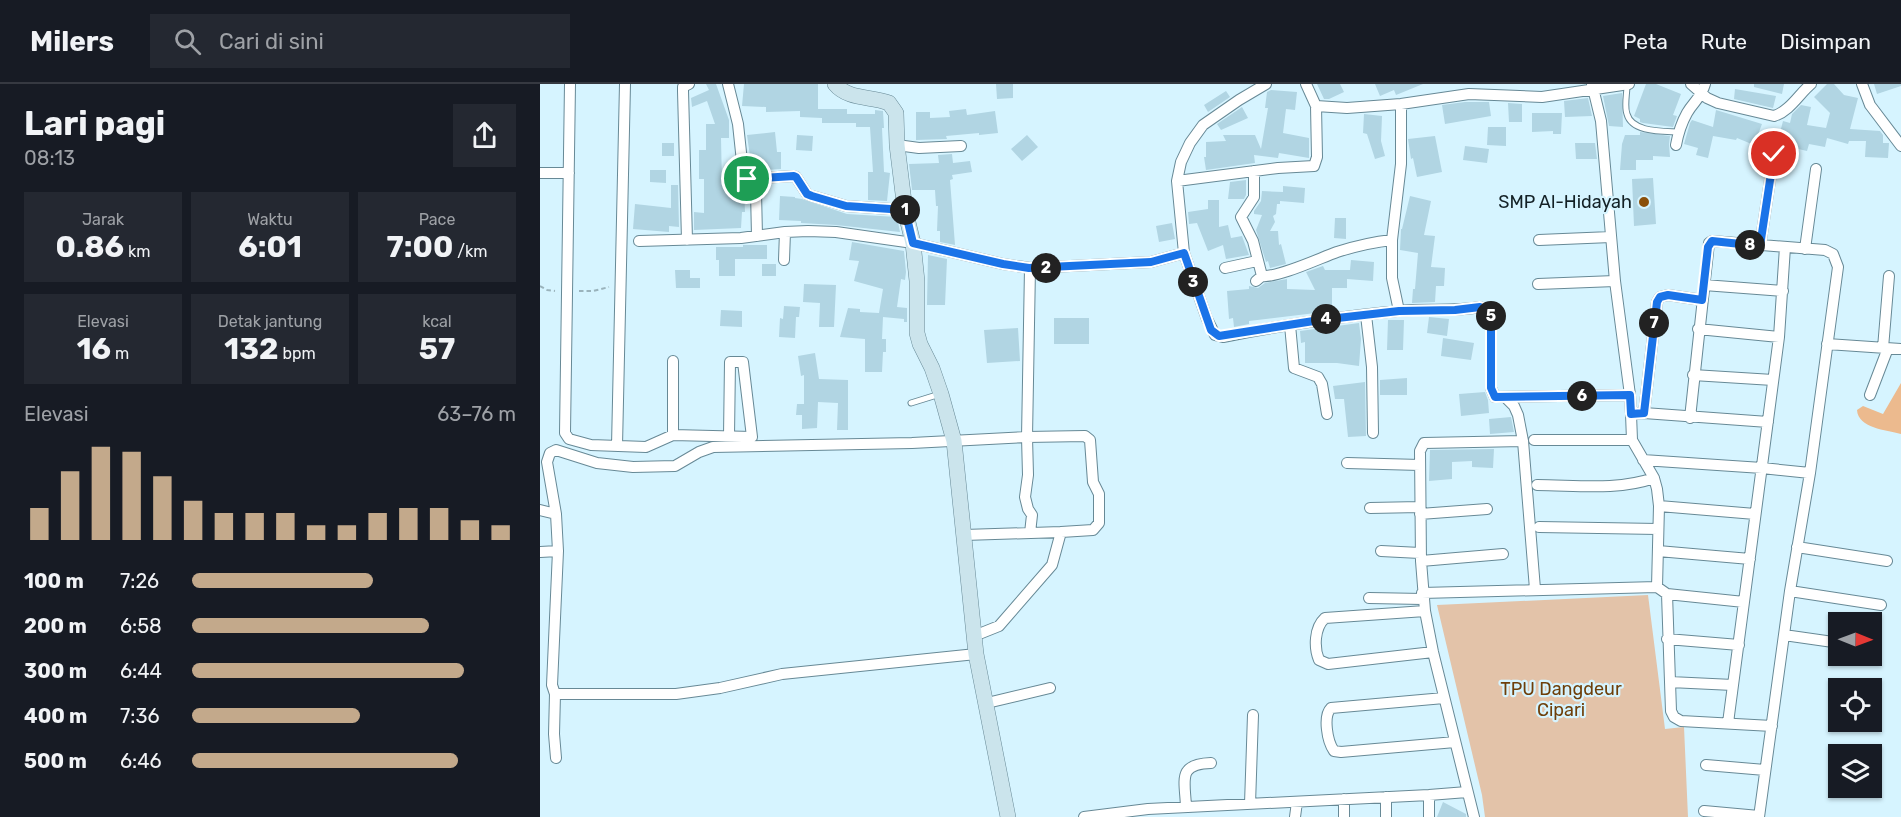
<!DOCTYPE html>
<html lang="id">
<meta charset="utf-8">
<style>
:root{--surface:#171b24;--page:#242831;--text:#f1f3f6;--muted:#9ea1a6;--line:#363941;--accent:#c3a98b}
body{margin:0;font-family:Rubik,sans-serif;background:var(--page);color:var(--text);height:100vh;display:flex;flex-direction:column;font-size:22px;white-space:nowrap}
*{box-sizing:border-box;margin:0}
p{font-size:20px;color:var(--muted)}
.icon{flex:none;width:33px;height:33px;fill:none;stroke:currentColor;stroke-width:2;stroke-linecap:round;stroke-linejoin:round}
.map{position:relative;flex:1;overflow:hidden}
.side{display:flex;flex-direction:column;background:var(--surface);width:540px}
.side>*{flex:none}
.needle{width:39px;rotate:91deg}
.fabs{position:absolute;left:1288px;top:528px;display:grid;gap:12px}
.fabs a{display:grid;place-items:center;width:54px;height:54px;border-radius:0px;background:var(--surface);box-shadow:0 2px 4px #0004;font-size:30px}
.pin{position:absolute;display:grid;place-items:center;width:51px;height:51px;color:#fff;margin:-26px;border:3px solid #fff;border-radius:50%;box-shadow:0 2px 6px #0007}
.km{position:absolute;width:30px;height:30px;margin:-15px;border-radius:50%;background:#222;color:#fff;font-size:16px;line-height:30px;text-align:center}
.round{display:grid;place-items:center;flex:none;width:63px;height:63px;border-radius:0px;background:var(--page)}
.head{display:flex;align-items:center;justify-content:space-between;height:102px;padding:0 24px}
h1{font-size:33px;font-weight:700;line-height:45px}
.stats{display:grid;grid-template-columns:repeat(3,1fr);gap:9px;height:102px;padding:6px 24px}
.stats div{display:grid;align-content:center;border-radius:0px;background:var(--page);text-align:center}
.stats b{font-size:30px;font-weight:700}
.stats small{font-size:16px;font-weight:400}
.stats p{font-size:16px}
.chart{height:168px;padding:12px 24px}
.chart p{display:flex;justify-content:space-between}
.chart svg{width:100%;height:108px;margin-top:6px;stroke:var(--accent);stroke-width:6}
ul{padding:0 24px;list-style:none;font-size:20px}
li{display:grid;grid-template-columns:96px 72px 1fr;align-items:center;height:45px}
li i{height:15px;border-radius:8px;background:var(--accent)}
header{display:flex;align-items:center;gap:36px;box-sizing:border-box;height:84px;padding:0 30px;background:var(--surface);border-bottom:2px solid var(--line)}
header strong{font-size:28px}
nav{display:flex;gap:33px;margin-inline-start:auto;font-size:21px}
.search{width:420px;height:54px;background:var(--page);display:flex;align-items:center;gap:15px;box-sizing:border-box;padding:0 21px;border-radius:0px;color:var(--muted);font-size:22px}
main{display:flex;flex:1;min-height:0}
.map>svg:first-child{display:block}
</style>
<header>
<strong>Milers</strong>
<div class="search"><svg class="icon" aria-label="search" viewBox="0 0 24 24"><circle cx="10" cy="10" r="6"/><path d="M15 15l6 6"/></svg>Cari di sini</div>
<nav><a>Peta</a><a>Rute</a><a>Disimpan</a></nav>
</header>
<main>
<section class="side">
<div class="head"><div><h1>Lari pagi</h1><p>08:13</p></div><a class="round"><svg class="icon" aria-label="share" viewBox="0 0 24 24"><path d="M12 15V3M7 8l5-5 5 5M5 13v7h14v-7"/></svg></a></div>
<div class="stats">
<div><p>Jarak</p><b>0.86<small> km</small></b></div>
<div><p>Waktu</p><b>6:01</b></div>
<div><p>Pace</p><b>7:00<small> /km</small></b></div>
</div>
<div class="stats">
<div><p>Elevasi</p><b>16<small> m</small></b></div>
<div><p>Detak jantung</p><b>132<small> bpm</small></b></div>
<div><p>kcal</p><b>57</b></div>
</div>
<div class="chart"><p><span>Elevasi</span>63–76 m</p>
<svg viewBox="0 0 160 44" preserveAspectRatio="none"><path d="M5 44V31M15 44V16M25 44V6M35 44V8M45 44V18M55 44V28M65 44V33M75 44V33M85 44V33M95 44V38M105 44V38M115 44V33M125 44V31M135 44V31M145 44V36M155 44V38"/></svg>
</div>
<ul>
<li><b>100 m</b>7:26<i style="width:56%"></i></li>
<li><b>200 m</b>6:58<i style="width:73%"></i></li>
<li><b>300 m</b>6:44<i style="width:84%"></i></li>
<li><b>400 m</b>7:36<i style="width:52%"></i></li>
<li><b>500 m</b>6:46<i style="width:82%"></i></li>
</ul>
</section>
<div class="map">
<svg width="1361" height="733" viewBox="0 0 1361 733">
<rect width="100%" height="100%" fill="#d6f4ff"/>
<path fill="#e3c3a9" d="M1108,511L1125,645L1144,643L1148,733H945L942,711L897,521Z"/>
<path fill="#ecba8e" d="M1361,299V350C1346,346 1318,344 1317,326L1323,322L1343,330Z"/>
<path fill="#b1d5e3" d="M166,0H176L189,36V54H181L182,101L204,104L205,128H202L201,144L154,146V128L164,129V95H159V66H166V40H175L167,17L152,23L151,14L169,6Z
M204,0H278V25H307V30H335V26L343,27L344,44H342L344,88L350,89L347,117L328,116V88H333L330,43H316V39H282V34L260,33V27L226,28V23L202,22Z
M456,0H473V14L457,15Z
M777,0H800L804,8L789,15H784Z
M835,0H883L856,11L854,6L840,12Z
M1106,0H1116L1141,10L1133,31L1137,32L1133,43L1103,39L1100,38V35L1094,32Z
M1214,0H1244L1242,10L1214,3Z
M1287,0H1294L1304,11L1318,14L1310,45L1340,47L1343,51V59H1349L1348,74L1325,73L1326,57H1309L1308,60L1287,54L1285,63L1269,60L1267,67L1237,60L1243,37L1250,39L1252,30L1261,21L1271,23L1267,41L1286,44L1290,29L1274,13Z
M1334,0H1361V2L1337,10Z
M1195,5L1236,12L1233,24L1194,15Z
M731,6L757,8L755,26L746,25L743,49L769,54V74L739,69L738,74L714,71L715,79L666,86L664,73H666V58L686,57L683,51H715L721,65L728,24H725L727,8Z
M686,7L690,13L668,28L664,21Z
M1082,9L1083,43L1069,42L1063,12Z
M1048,14L1052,32L1025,33L1024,17Z
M925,18H949L951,32L905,40L902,21Z
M968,19L982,20V38H969Z
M702,23L708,34L681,46L677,40Z
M426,25L427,31L455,27L458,49L439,51V49L406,52L407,55L376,56V28H390V34L410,33L409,27Z
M1176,26L1222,40L1214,61L1197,54L1196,56L1173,52L1168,74L1156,71L1158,64L1144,60L1150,39L1152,36L1173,43Z
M992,29H1022L1021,50H1013V47L992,48Z
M824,30L842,32L841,57L845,72L835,75L827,50L823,49Z
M948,43H966V62L947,61Z
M235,48L237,68H241V85L212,87L207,51Z
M1100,48L1130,52L1129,60L1130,73L1113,72V76H1096V86H1080L1082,60L1085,51H1100Z
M257,51L273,52L272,67L256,66Z
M487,51L498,63L482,77L471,65Z
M895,52L902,88L877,93L873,74L871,75L868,55Z
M122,59H134V72H122Z
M1035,59H1055L1057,75H1036Z
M925,62L949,65L947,79L923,76Z
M412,70L413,79L430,77L432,88L412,91L413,95L410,96L415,161L400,158V147H397L398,122H396L395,106H372L369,80L399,79L398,71Z
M110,86H126V99L110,98Z
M1113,94L1116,140L1094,142L1092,95Z
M706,96V111L704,115H688L690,98Z
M131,101H138L139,143L129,142V148L93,145L95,120L131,124Z
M743,102L765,104L764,119L740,117V120H737L736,130L733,132L735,138L730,147H738L739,161L741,160L746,180L730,184L728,177L726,178L716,146L722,131L714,130V127L721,117L722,107L743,108Z
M240,112L255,113V114L262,115L307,130L357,133L360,148L296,141L261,139V137L239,136Z
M870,112L891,117L884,151L895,152L891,183L905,184L904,202H896L895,218L872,219L873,205H875L878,169L860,166L861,145H862Z
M668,116H679V143L688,141L691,154L702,152L709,171L686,175L683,161L668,167L657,139L649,140L648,128L668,125Z
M795,134H806V155L794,154Z
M632,139L635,155L619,158L616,142Z
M312,158L364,167L366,188L365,196L361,195L357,223L367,224V238H364V235L343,233L342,255H346V268H343L342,288H325V255L300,253L308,224L320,225V228L339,229L343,205L314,197L319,177L309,176Z
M203,161H227V175H195V192H179V176H176V163H203Z
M388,171L407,175L405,221H387Z
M811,176L834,178L833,197L807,195V204H792V227L709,237V240L694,243L693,234L689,235L687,207L709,205V202L718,204L725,199L747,195V205L775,206L766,188L783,182L785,186H810Z
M222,180H236V192H222Z
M135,186H150V194H160V204H136Z
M264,200L296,201L294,243H279L280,219L263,218Z
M244,222L260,223L259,233H256L255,254L239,253L240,234L243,235Z
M181,226L202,227V243L180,242Z
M889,233L909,235L907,252L887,249Z
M514,234H549V260H514Z
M848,236H864L863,266H847Z
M819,239L821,255L819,282L797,279H765V258L761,259L760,247Z
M478,244L480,277L447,279L444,246Z
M903,254L934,259L931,276L901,272Z
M275,269L279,295L308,296V346H297L298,319L278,318L277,344L262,345V331H256L257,320H264V291L261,292L258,272Z
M867,294V311H840V296Z
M825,298L826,352L808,353L804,315H795L793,302Z
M945,308L948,316L949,329L921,332L919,310Z
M971,333L974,348L950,350L949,335Z
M954,365L953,384L932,383V377L912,378V395L889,397L890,366Z
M903,718L926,730V733H897Z"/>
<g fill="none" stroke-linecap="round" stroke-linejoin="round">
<defs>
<path id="lane" d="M1087,1C1087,10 1084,22 1087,30C1092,49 1124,47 1139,48
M371,319L400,310"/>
<path id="street" d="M30,0L25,349L29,355L51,361L106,363L133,351L212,353L203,278H190L189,352
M188,0L198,40L203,87L216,108L217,152
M726,0L699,16L663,41L650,59L641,78L637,97L644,169L667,235L675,251L683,253C741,241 799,233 857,227C885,224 913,228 940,223L951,232V304L955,313L1090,311
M766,0L776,22L807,24L861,20L929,10L1002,13L1089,0
M1052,0L1061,37L1075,197L1090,311L1091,330
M1151,0L1167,14L1178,19L1234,32C1250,27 1259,10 1271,0
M1322,0L1330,21L1361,62
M357,61L379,64L421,62
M1136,61C1138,50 1142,38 1147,29C1154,17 1161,14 1165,0
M714,87V113L701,133L713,157L722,192
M0,89H29
M207,95L253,92L256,93L267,110L272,112L306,122L365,126
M637,97L738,84L774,82L777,73L776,22
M147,156L143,7V3L149,0
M999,156L1071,153
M99,157L201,154L245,148L268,147L296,148L373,159L463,180L490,184L611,178L644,169
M1220,162L1234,70
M1265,165L1276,85
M244,176L245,148
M685,184L717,177
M716,197L722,192C738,194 780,174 797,168C816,162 833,158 852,156
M998,200L1075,197
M1164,201L1243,207
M859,227L852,194V156L861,80V20
M826,231L832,283L833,349
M750,241L754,284L778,293L782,300L787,330
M1158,245L1239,253
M1287,260L1361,265
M1343,264L1349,192
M1153,291L1233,296
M1330,311L1348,264
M966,314L974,322L978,331L983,357L995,505
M1104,329L1117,218L1120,213L1128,211L1162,216
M1150,334L1169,159L1172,157L1285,166L1293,170L1298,183L1270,389L1250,507L1219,733
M133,351V277
M994,356H1092
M77,362L85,0
M1103,376L1222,384L1270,389
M807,379L880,381
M997,401C1035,401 1077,407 1114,394
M1119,422L1215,430
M830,424L880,423
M0,426L16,430
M880,430L947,425
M999,443L1118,445
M490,449L492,431L488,425L485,413L488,391L487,353L545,352L550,356L553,398L559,410V439L553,446L521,448
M424,451L521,448L512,481L459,542L434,552
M1257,463L1347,477
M18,467L12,601L15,610H136L180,604L242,590L436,570
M841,467L880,469
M1118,467L1210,475
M0,468L18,467L16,430L7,378L10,369L16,366L57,379L93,383L135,382L159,368L173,363L372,359L487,353L490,184
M881,477L963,470
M1117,503L1119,422L1117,405L1114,394L1092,356L1091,330L1104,329L1228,338
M1250,507L1341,521
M882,509L1117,503L1127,510L1131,627L1134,633L1141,637L1232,642
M1127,510L1204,518
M829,514L883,515
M885,527L785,534C774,544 774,564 779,576L788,580L893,568
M1244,551L1293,558
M1127,555L1199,561
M1130,598L1193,601
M15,610L14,650L16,674
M904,614L791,624C783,632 787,657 794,667L801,668L915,658
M447,619L510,604
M1188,639L1239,253L1245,163
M1166,681L1225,686
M710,720L713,631
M646,723C645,696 637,680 671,679
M1164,727L1219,732
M544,733L608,725L889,711L927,708
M755,733L757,718
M804,733V715
M846,733V713
M889,733V711
M934,733L893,568L885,527L881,477L880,367L884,359L983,357"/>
<path id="secondary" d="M295,0C308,16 332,12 349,19L356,29L357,61L365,126L373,159L377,197V249L380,260L392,284L401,310L414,357L436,570L468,733"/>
</defs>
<use href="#lane" stroke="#678996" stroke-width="7"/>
<use href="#street" stroke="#678996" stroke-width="12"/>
<use href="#secondary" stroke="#678996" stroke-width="16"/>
<path stroke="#9ab3bc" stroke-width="2" stroke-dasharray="4.5 3" stroke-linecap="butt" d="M0,202L7,206L15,207
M39,207H53L69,203"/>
<use href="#lane" stroke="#fff" stroke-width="5"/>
<use href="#street" stroke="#fff" stroke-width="10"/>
<use href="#secondary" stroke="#cbe4ec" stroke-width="15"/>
</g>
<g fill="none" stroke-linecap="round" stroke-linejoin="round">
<defs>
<path id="route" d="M207,95L254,92L256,93L267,110L272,112L306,122L365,126L373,159L463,180L489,184L611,178L644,169L671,246L679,252L780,236L859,227L915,226L940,223L951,232V304L955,313L1090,311L1091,330L1104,329L1117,218L1120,213L1128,211L1162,216L1168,163L1172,157L1220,162L1234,70"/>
</defs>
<use href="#route" stroke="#fff" stroke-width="12"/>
<use href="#route" stroke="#1a73e8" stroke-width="8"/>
</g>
<circle fill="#8a4f09" stroke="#d6f4ff" stroke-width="2" cx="1104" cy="118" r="6"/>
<g text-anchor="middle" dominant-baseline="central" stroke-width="4.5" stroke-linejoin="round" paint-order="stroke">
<g font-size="18" fill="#132025" stroke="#d6f4ff" text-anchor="end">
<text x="1092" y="118">SMP Al-Hidayah</text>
</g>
<g font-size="18" fill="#6e3f0a" stroke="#d6f4ff">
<text x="1021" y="605">TPU Dangdeur<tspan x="1021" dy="21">Cipari</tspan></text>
</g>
</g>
</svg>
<div class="fabs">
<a><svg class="needle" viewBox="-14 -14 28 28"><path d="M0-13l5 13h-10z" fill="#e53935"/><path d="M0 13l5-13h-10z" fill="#9ea1a6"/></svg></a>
<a><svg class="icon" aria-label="locate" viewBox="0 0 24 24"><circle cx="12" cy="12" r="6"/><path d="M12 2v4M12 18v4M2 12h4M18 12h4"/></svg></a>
<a><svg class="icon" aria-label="layers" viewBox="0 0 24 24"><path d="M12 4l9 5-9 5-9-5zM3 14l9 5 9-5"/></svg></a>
</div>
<div class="pin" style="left:207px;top:95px;background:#1e9e55"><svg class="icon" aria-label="arrive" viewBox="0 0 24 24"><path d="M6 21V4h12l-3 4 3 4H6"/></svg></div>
<div class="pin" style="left:1234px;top:70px;background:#d93025"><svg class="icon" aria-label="check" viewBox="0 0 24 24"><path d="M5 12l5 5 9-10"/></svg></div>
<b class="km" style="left:365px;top:126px">1</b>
<b class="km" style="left:506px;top:184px">2</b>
<b class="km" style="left:653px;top:198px">3</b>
<b class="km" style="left:786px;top:235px">4</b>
<b class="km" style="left:951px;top:232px">5</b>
<b class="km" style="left:1042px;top:312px">6</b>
<b class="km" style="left:1114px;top:239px">7</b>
<b class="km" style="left:1210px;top:161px">8</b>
</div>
</main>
